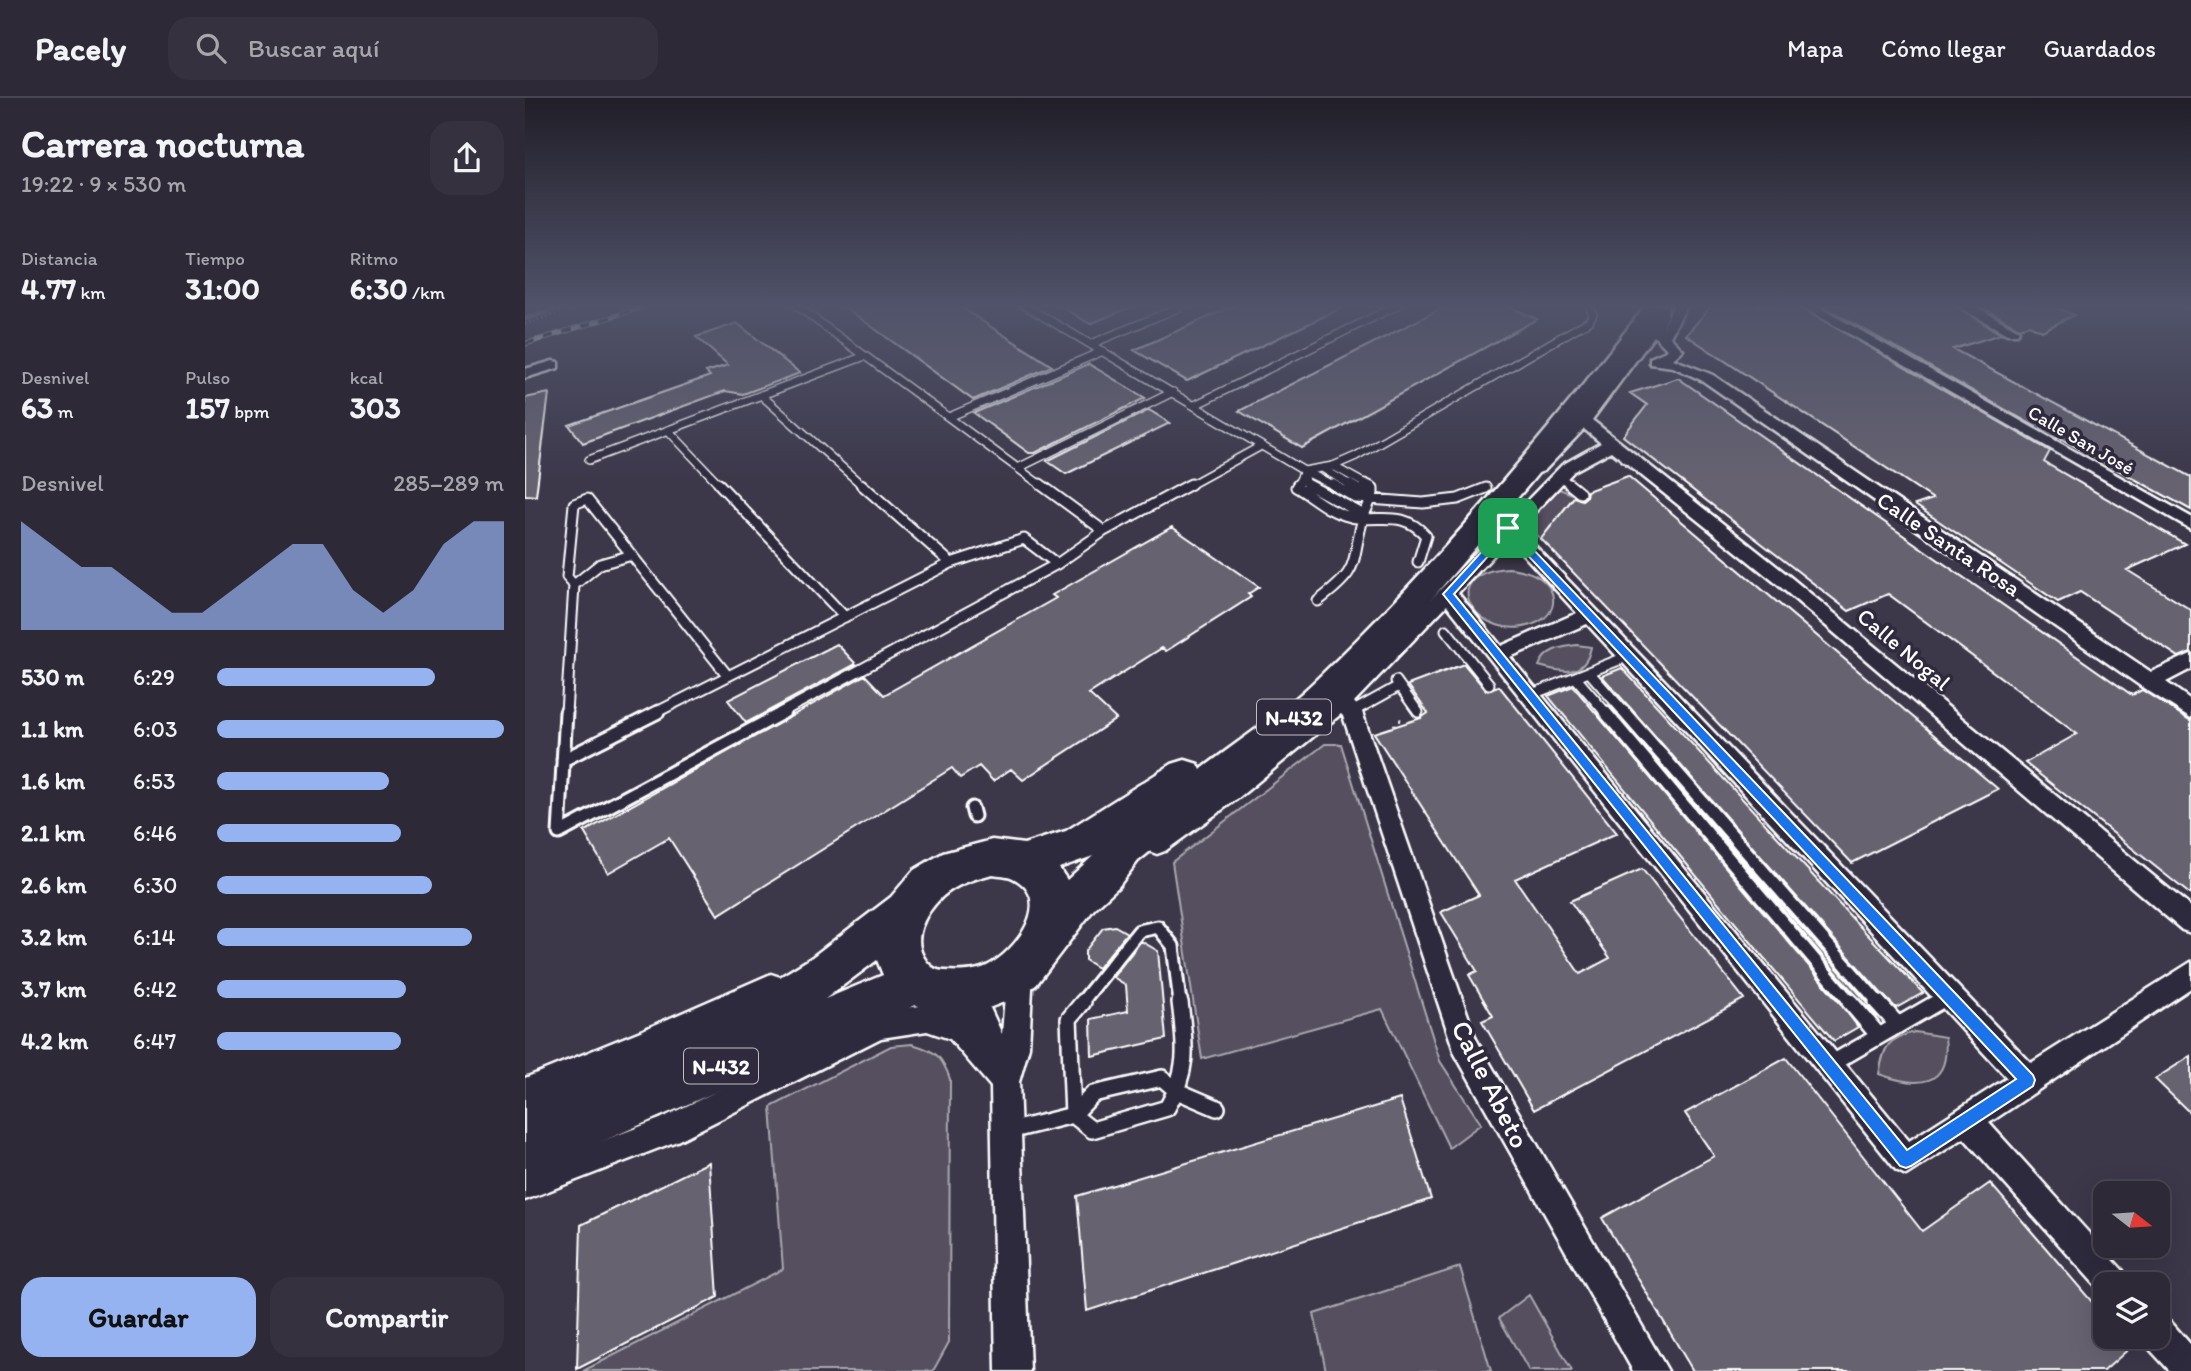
<!DOCTYPE html>
<html lang="es">
<meta charset="utf-8">
<style>
:root{--surface:#2d2937;--page:#35313f;--text:#f1f3f6;--muted:#a7a6ad;--line:#484552;--accent:#95b2f1}
body{margin:0;font-family:Itim,sans-serif;background:var(--page);color:var(--text);height:100vh;display:flex;flex-direction:column;font-size:26px;white-space:nowrap}
*{box-sizing:border-box;margin:0}
p{font-size:23px;color:var(--muted)}
.icon{flex:none;width:38px;height:38px;fill:none;stroke:currentColor;stroke-width:2;stroke-linecap:round;stroke-linejoin:round}
.map{position:relative;flex:1;overflow:hidden}
.side{display:flex;flex-direction:column;background:var(--surface);width:525px}
.side>*{flex:none}
.needle{width:46px;rotate:107deg}
.buttons{position:absolute;left:1568px;top:1083px;display:grid;gap:14px}
.buttons a{display:grid;place-items:center;width:77px;height:77px;border-radius:14px;background:var(--surface);box-shadow:0 7px 28px #0002,0 0 0 2px var(--line);font-size:35px}
.pin{position:absolute;display:grid;place-items:center;width:60px;height:60px;color:#fff;margin:-30px;border-radius:14px;box-shadow:0 4px 10px #0006}
.round{display:grid;place-items:center;flex:none;width:74px;height:74px;border-radius:21px;background:var(--page)}
.overview{display:flex;align-items:center;justify-content:space-between;height:119px;padding:0 21px}
h1{font-size:38px;font-weight:700;line-height:52px}
.figures{display:grid;grid-template-columns:repeat(3,1fr);gap:10px;height:119px;padding:7px 21px}
.figures div{display:grid;align-content:center}
.figures b{font-size:30px;font-weight:700}
.figures small{font-size:19px;font-weight:400}
.figures p{font-size:19px}
.chart{height:196px;padding:14px 21px}
.chart p{display:flex;justify-content:space-between}
.chart svg{width:100%;height:126px;margin-top:7px;fill:var(--accent);opacity:.7}
.action{display:flex;gap:14px;margin-top:auto;padding:14px 21px}
.action a{flex:1;height:80px;border-radius:21px;background:var(--accent);color:#111;font-size:28px;font-weight:700;line-height:80px;text-align:center}
.action a+a{background:var(--page);color:var(--text)}
ul{padding:0 21px;list-style:none;font-size:23px}
li{display:grid;grid-template-columns:112px 84px 1fr;align-items:center;height:52px}
li i{height:18px;border-radius:9px;background:var(--accent)}
header{display:flex;align-items:center;gap:42px;box-sizing:border-box;height:98px;padding:0 35px;background:var(--surface);border-bottom:2px solid var(--line)}
header strong{font-size:33px}
nav{display:flex;gap:38px;margin-inline-start:auto;font-size:24px}
.search{width:490px;height:63px;background:var(--page);display:flex;align-items:center;gap:18px;box-sizing:border-box;padding:0 24px;border-radius:21px;color:var(--muted);font-size:26px}
main{display:flex;flex:1;min-height:0}
.map>svg:first-child{display:block}
</style>
<header>
<strong>Pacely</strong>
<div class="search"><svg class="icon" aria-label="search" viewBox="0 0 24 24"><circle cx="10" cy="10" r="6"/><path d="M15 15l6 6"/></svg>Buscar aquí</div>
<nav><a>Mapa</a><a>Cómo llegar</a><a>Guardados</a></nav>
</header>
<main>
<section class="side">
<div class="overview"><div><h1>Carrera nocturna</h1><p>19:22 · 9 × 530 m</p></div><a class="round"><svg class="icon" aria-label="share" viewBox="0 0 24 24"><path d="M12 15V3M7 8l5-5 5 5M5 13v7h14v-7"/></svg></a></div>
<div class="figures">
<div><p>Distancia</p><b>4.77<small> km</small></b></div>
<div><p>Tiempo</p><b>31:00</b></div>
<div><p>Ritmo</p><b>6:30<small> /km</small></b></div>
</div>
<div class="figures">
<div><p>Desnivel</p><b>63<small> m</small></b></div>
<div><p>Pulso</p><b>157<small> bpm</small></b></div>
<div><p>kcal</p><b>303</b></div>
</div>
<div class="chart"><p><span>Desnivel</span>285–289 m</p>
<svg viewBox="0 0 160 44" preserveAspectRatio="none"><path d="M0 44V6L10 14L20 22L30 22L40 30L50 38L60 38L70 30L80 22L90 14L100 14L110 30L120 38L130 30L140 14L150 6L160 6V44z"/></svg>
</div>
<ul>
<li><b>530 m</b>6:29<i style="width:76%"></i></li>
<li><b>1.1 km</b>6:03<i style="width:100%"></i></li>
<li><b>1.6 km</b>6:53<i style="width:60%"></i></li>
<li><b>2.1 km</b>6:46<i style="width:64%"></i></li>
<li><b>2.6 km</b>6:30<i style="width:75%"></i></li>
<li><b>3.2 km</b>6:14<i style="width:89%"></i></li>
<li><b>3.7 km</b>6:42<i style="width:66%"></i></li>
<li><b>4.2 km</b>6:47<i style="width:64%"></i></li>
</ul>
<div class="action"><a>Guardar</a><a>Compartir</a></div>
</section>
<div class="map">
<svg width="1666" height="1273" viewBox="0 0 1666 1273">
<rect width="100%" height="100%" fill="#3c3749"/>
<filter id="ink" filterUnits="userSpaceOnUse"><feTurbulence type="fractalNoise" baseFrequency=".0143" numOctaves="2"/><feDisplacementMap in="SourceGraphic" scale="14" xChannelSelector="R" yChannelSelector="G"/><feConvolveMatrix kernelMatrix="1 2 1 2 8 2 1 2 1" color-interpolation-filters="sRGB"/></filter>
<g filter="url(#ink)">
<path fill="#555060" stroke="#aaa8b0" stroke-width="2" d="M1034,391L1050,397L1016,441L1000,426Z
M984,470C992,471 1002,473 1010,477C1032,488 1036,514 1011,525C957,549 903,475 984,470Z
M1052,547L1066,549C1060,579 1039,575 1014,568C1020,552 1035,549 1052,547Z
M1098,623L1357,919L1352,922L1094,624Z
M800,646H816L915,963L956,1026L924,1050L857,911L677,961L647,764Z
M1390,934L1420,939C1426,990 1393,990 1354,976C1359,949 1362,940 1390,934Z
M387,946C411,953 417,958 425,981L424,1244L408,1273H58L258,1171L246,1009L366,948Z
M935,1169L966,1273H801L789,1216Z
M1004,1197L1047,1273H1004L974,1220Z"/>
<g fill="none" stroke-linecap="round" stroke-linejoin="round">
<path stroke="#afadb4" stroke-width="4.5" d="M0,221L45,207"/>
</g>
<path fill="#666270" stroke="#fff" stroke-width="2" d="M317,207H432L527,268L448,302Z
M534,207H608L609,208L565,226Z
M710,207H823L662,283L609,252Z
M923,207H981L1012,221L777,350L714,313Z
M1187,207H1271L1525,353L1519,364L1660,446L1602,472L1666,512V554L1654,559L1555,494L1533,504L1390,407L1408,401L1161,237Z
M1296,207H1428L1476,236L1428,251L1666,379V412L1533,339L1532,341Z
M1454,207H1525L1549,217L1517,233L1504,227L1494,230Z
M212,225L275,275L218,296L200,293L58,345L44,327L185,278L181,274L203,267L171,239Z
M564,266L620,300L510,355H504L449,315Z
M1153,280L1607,597L1617,592L1666,623V797L1500,665L1552,636L1363,496L1324,513L1098,338L1122,307L1105,295Z
M24,295L11,398L0,397V300Z
M624,312L645,325L541,376L522,363Z
M1103,378L1473,691L1327,765L1016,441L1049,399L1057,402L1061,399L1062,393Z
M647,429L734,489L723,496L726,499L641,553L637,550L564,596L591,621L498,682L486,671L468,683L454,668L435,680L427,670L193,817L144,740L83,775L59,734L340,577L359,597L531,500L527,497Z
M312,546L331,566L221,625L203,602Z
M939,566L961,592L974,588L1092,735L990,781L1055,876L1085,860L1045,803L1117,771L1219,901L1009,1012L957,923L968,918L944,877L952,873L916,814L954,797L849,635L896,620L903,615L883,587Z
M1097,570L1326,819L1398,895L1371,910L1356,895L1077,578Z
M1048,588L1315,905L1333,929L1309,943L1244,866L1023,598Z
M1171,709L1342,904L1352,919L1328,894Z
M590,828L602,835L573,870L560,862V853L578,830Z
M616,843L633,853L641,941L567,958L566,921L603,913L601,887L588,879Z
M1666,958V1016L1630,981Z
M1261,960L1397,1133L1465,1085L1580,1219V1239H1598L1606,1249L1579,1273H1168L1077,1120L1189,1058L1160,1015Z
M875,1001L906,1101L562,1213L552,1098Z
M184,1064L193,1199L52,1271L56,1127Z"/>
<g fill="none" stroke-linecap="round" stroke-linejoin="round">
<defs>
<path id="service-far3" d="M499,207L779,373L810,388
M272,208L517,388
M566,246L660,207
M236,297L338,388
M670,307L873,207
M424,319L578,253
M143,332L196,388
M64,362L340,258
M808,368L844,388
M493,370L648,294
M797,370L827,388
M779,373L808,368L831,358L1064,223L1068,216L1064,207
M779,373L781,385L786,388
M1035,378L1046,388
M663,388L736,348
M772,388L779,373"/>
<path id="service-far2" d="M194,386L320,519
M336,386L426,465L499,441L532,466
M515,386L579,433
M773,386L771,389C787,398 801,412 819,417C850,428 875,408 901,438L893,464
M782,386L839,417
M807,386L831,400L898,405L933,401L961,390
M824,386L846,399
M1044,386L1055,395
M49,487L42,479L49,406L62,401L203,578
M793,503C837,470 825,468 838,420C841,411 846,404 848,395V390L840,386
M921,532L964,586
M1064,574L1100,615
M1051,580L1081,615
M871,583L893,614
M1005,597L1104,558
M827,614L874,588
M41,615L49,487L75,466L107,457
M130,615L426,465
M255,615L532,466L579,433L666,386"/>
<path id="service-far1" d="M1080,614L1326,905
M1099,614L1354,905
M38,662L133,614
M447,710L449,718
M34,735L259,614
M34,735L41,614
M556,905L614,833L633,829L648,848L655,905
M1410,905L1423,898"/>
<path id="service" d="M558,904L544,921L548,1017L567,1032L642,1010C665,970 660,947 655,904
M1325,904L1354,938
M1352,904L1373,927
M1304,967L1413,904
M484,1033L548,1017L568,996L637,980L652,993L692,1010"/>
<path id="minor" d="M1130,207H1142L1143,218L1137,231L1149,207H1162L1145,239L1158,252L1148,261L1188,277L1626,574L1666,556V571L1641,584L1666,602V620L1617,589L1178,283L1148,269L1125,266V260L1143,252L1129,238L1067,322L1264,478L1666,809V835L1657,832L1252,486L1086,353L1049,373L994,431L1506,965L1666,864V890L1464,1025L1600,1175L1605,1186H1580V1198L1439,1040L1381,1077L1371,1072L922,507L829,604L837,614L951,941L1143,1273H1108L930,956L818,618L816,616L712,701L640,753L632,756L624,753L620,746L624,739L696,689L809,600L1037,367L1076,345L1059,331L1019,373L1013,375L1005,370L1050,323L1131,218ZM984,441L1052,515L976,548L933,495ZM1062,526L1482,980L1384,1043L985,559Z
M1274,207H1290L1666,419V431Z
M1431,207H1448L1494,233L1492,236H1482Z
M28,263L33,264V270L0,280V271Z
M495,860L504,864L508,872L504,949L494,984L505,1273H471L466,989L425,941L402,933L356,940L152,1043L0,1102V1072L135,1021L353,914L402,907L429,917L417,910L413,901L417,892L426,889L465,910L477,936L482,872L486,864Z
M246,876L255,879L259,888L255,897L137,951L0,1008V980L118,932Z
M1633,1219L1645,1223L1666,1247V1273H1645L1621,1247L1618,1239H1633Z"/>
<path id="trunk" d="M1121,207H1144L1082,291L1006,384L904,504L814,602L613,763L593,789L569,811L511,887L490,900L445,917H415L391,907L0,1077V995L208,908L286,860L366,799L389,772L418,755L467,742L499,746L541,733L647,666L660,662L673,666L676,672L678,670C716,641 758,614 791,582C911,467 1020,338 1121,207ZM568,758L542,782L534,770ZM467,776C473,777 483,777 488,780C531,802 490,854 462,868C449,874 434,874 420,873C412,873 407,870 402,864C384,842 400,815 418,798C432,786 449,781 467,776ZM352,862L358,877L300,901Z"/>
</defs>
<use href="#service-far3" stroke="#fff" stroke-width="10"/>
<use href="#service-far2" stroke="#fff" stroke-width="13"/>
<use href="#service-far1" stroke="#fff" stroke-width="17"/>
<use href="#service" stroke="#fff" stroke-width="20"/>
<use href="#minor" stroke="#fff" stroke-width="5"/>
<use href="#trunk" stroke="#fff" stroke-width="5"/>
<path stroke="#fff" stroke-width="2.5" stroke-dasharray="1 3.5" stroke-linecap="butt" d="M0,226L59,207"/>
<path stroke="#fff" stroke-width="3.5" stroke-dasharray="2 6" stroke-linecap="butt" d="M869,628L874,622L881,623"/>
<use href="#service-far3" stroke="#2f2a3d" stroke-width="7"/>
<use href="#service-far2" stroke="#2f2a3d" stroke-width="9"/>
<use href="#service-far1" stroke="#2f2a3d" stroke-width="11"/>
<use href="#service" stroke="#2f2a3d" stroke-width="15"/>
<use href="#minor" fill="#2f2a3d" fill-rule="evenodd"/>
<use href="#trunk" fill="#2f2a3d" fill-rule="evenodd"/>
<defs>
<path id="rail" d="M0,246L124,207"/>
</defs>
<use href="#rail" stroke="#fff" stroke-width="5"/>
<use href="#rail" stroke="#2f2a3d" stroke-width="3.5" stroke-dasharray="10" stroke-linecap="butt"/>
</g>
</g>
<linearGradient id="sky" x2="0" y2="1"><stop stop-color="#211e28"/><stop offset="0.54" stop-color="#50536a"/><stop offset="1" stop-color="#50536a" stop-opacity="0"/></linearGradient>
<rect width="1666" height="386" fill="url(#sky)"/>
<path fill="#1a73e8" stroke="#fff" stroke-width="2" fill-rule="evenodd" d="M980,428H986L1508,977L1510,982L1508,988L1386,1068L1381,1070L1375,1068L918,496ZM983,436L1491,981L1382,1052L929,496Z"/>
<g text-anchor="middle" dominant-baseline="central" stroke-width="7" stroke-linejoin="round" paint-order="stroke">
<g font-size="19" fill="#fff" stroke="#2f2a3d">
<text transform="translate(1556 342) rotate(30)">Calle San José</text>
</g>
<g fill="#2f2a3d" stroke="#c1bfc5" stroke-width="2">
<rect x="732" y="601.5" width="74" height="35" rx="5"/>
<rect x="159" y="950.5" width="74" height="35" rx="5"/>
</g>
<g font-size="21" font-weight="bold" fill="#fff">
<text x="769" y="619">N-432</text>
<text x="196" y="968">N-432</text>
</g>
<g font-size="23" fill="#fff" stroke="#2f2a3d">
<text transform="translate(1424 446) rotate(34)">Calle Santa Rosa</text>
<text transform="translate(1379 551) rotate(40)">Calle Nogal</text>
</g>
<g font-size="28" fill="#fff" stroke="#2f2a3d">
<text transform="translate(966 986) rotate(63)">Calle Abeto</text>
</g>
</g>
</svg>
<div class="buttons">
<a><svg class="needle" viewBox="-14 -14 28 28"><path d="M0-13l5 13h-10z" fill="#e53935"/><path d="M0 13l5-13h-10z" fill="#a7a6ad"/></svg></a>
<a><svg class="icon" aria-label="layers" viewBox="0 0 24 24"><path d="M12 4l9 5-9 5-9-5zM3 14l9 5 9-5"/></svg></a>
</div>
<div class="pin" style="left:983px;top:430px;background:#1e9e55"><svg class="icon" aria-label="arrive" viewBox="0 0 24 24"><path d="M6 21V4h12l-3 4 3 4H6"/></svg></div>
</div>
</main>
